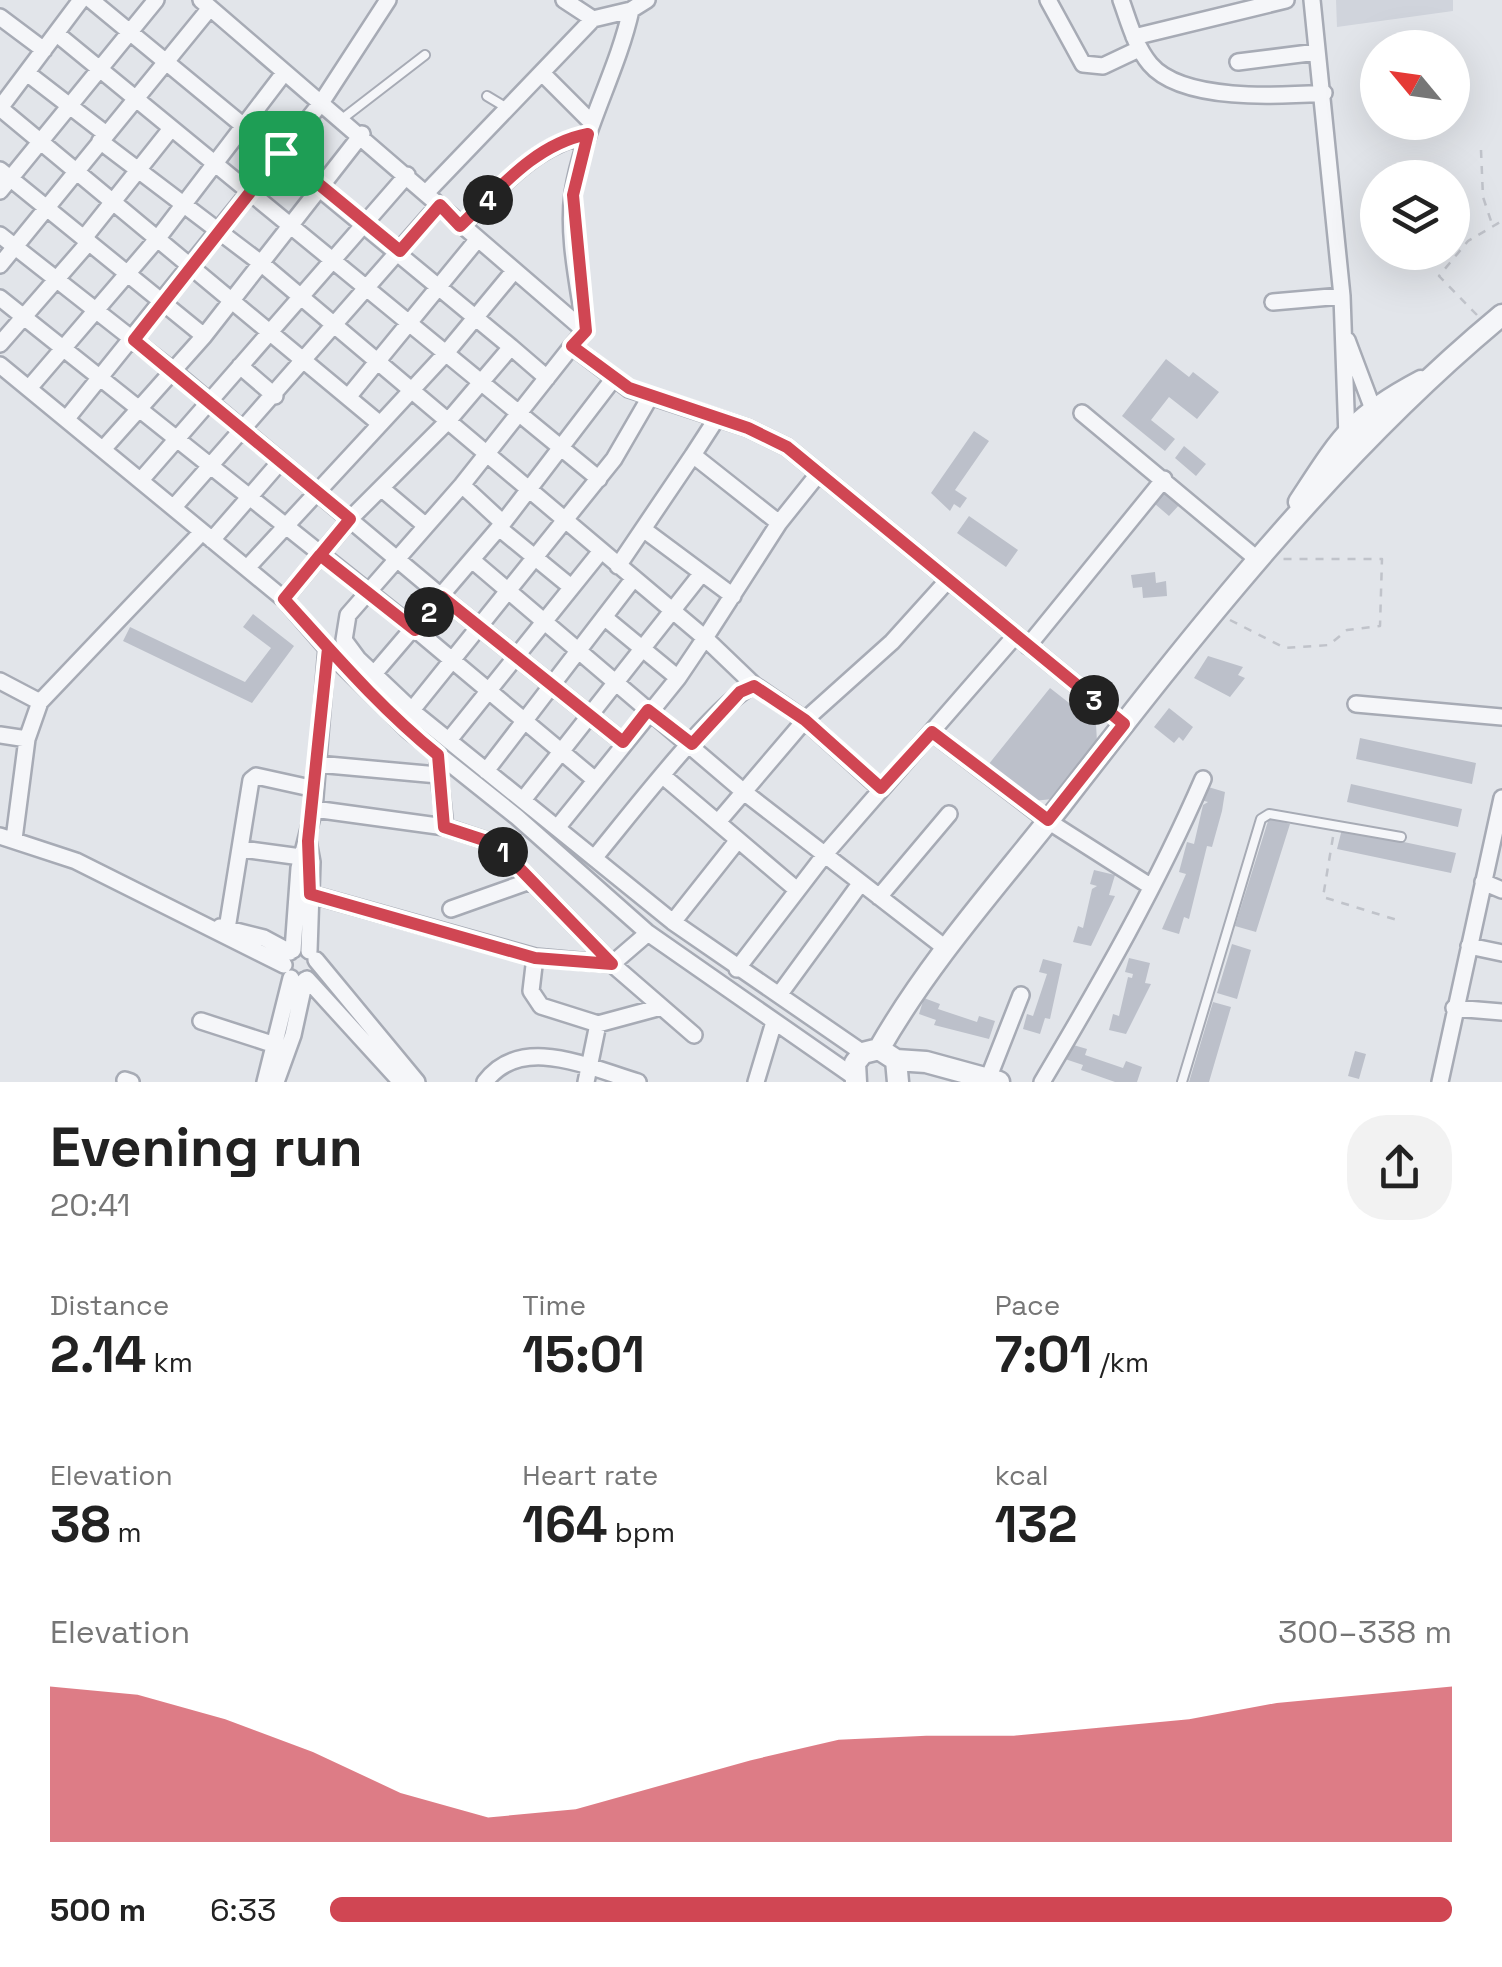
<!DOCTYPE html>
<meta charset="utf-8">
<style>
:root{--surface:#fff;--page:#f2f2f2;--text:#222;--muted:#767676;--accent:#d04653}
body{margin:0;font-family:"Space Grotesk",sans-serif;background:var(--page);color:var(--text);height:100vh;display:flex;flex-direction:column;font-size:38px;white-space:nowrap}
*{box-sizing:border-box;margin:0}
p{font-size:32px;color:var(--muted)}
.icon{flex:none;width:55px;height:55px;fill:none;stroke:currentColor;stroke-width:2;stroke-linecap:round;stroke-linejoin:round}
.map{position:relative;height:1082px;overflow:hidden}
.side{display:flex;flex-direction:column;background:var(--surface);flex:1}
.side>*{flex:none}
.needle{width:65px;rotate:299deg}
.controls{position:absolute;left:1360px;top:30px;display:grid;gap:20px}
.controls a{display:grid;place-items:center;width:110px;height:110px;border-radius:50%;background:var(--surface);box-shadow:0 10px 40px #0002;font-size:50px}
.pin{position:absolute;display:grid;place-items:center;width:85px;height:85px;color:#fff;margin:-42px;border-radius:20px;box-shadow:0 5px 15px #0006}
.km{position:absolute;width:50px;height:50px;margin:-25px;border-radius:50%;background:#222;color:#fff;font-size:28px;line-height:50px;text-align:center}
.round{display:grid;place-items:center;flex:none;width:105px;height:105px;border-radius:40px;background:var(--page)}
.summary{display:flex;align-items:center;justify-content:space-between;height:170px;padding:0 50px}
h1{font-size:55px;font-weight:800;line-height:75px}
.figures{display:grid;grid-template-columns:repeat(3,1fr);gap:15px;height:170px;padding:10px 50px}
.figures div{display:grid;align-content:center}
.figures b{font-size:50px;font-weight:800}
.figures small{font-size:28px;font-weight:400}
.figures p{font-size:28px}
.chart{height:280px;padding:20px 50px}
.chart p{display:flex;justify-content:space-between}
.chart svg{width:100%;height:180px;margin-top:10px;fill:var(--accent);opacity:.7}
ul{padding:0 50px;list-style:none;font-size:32px}
li{display:grid;grid-template-columns:160px 120px 1fr;align-items:center;height:75px}
li i{height:25px;border-radius:12px;background:var(--accent)}
.map>svg:first-child{display:block}
</style>
<div class="map">
<svg width="1502" height="1082" viewBox="0 0 1502 1082">
<rect width="100%" height="100%" fill="#e2e5ea"/>
<path fill="#d0d4dc" d="M1336,0H1453V11L1337,27Z"/>
<path fill="#bcc0ca" d="M1166,359L1189,377L1193,372L1219,392L1197,419L1169,397L1151,420L1175,439L1165,451L1122,416Z
M974,431L989,441L955,490L967,498L960,508L954,504L950,511L931,493Z
M1184,446L1206,464L1196,476L1175,458Z
M1167,490L1181,503L1169,516L1155,504Z
M969,516L1018,550L1006,567L957,533Z
M1155,572L1156,583L1166,581L1167,596L1143,598L1142,587L1133,588L1131,575Z
M253,614L294,646L252,703L123,641L130,627L245,682L271,648L243,627Z
M1208,656L1243,667L1238,675L1245,678L1230,697L1194,678Z
M1050,688L1096,724L1097,742L1052,799L1034,801L988,765Z
M1169,708L1193,727L1183,741L1179,737L1174,743L1154,727Z
M1360,738L1476,763L1472,784L1356,759Z
M1351,784L1462,809L1458,827L1347,802Z
M1205,786L1225,792L1222,811L1212,847L1207,846L1189,919L1184,917L1179,934L1162,929L1186,874L1179,872L1187,842L1194,844L1203,805L1208,802L1201,800Z
M1269,818L1290,824L1256,932L1235,926Z
M1342,829L1456,853L1451,873L1337,849Z
M1094,870L1115,875L1109,895L1115,896L1091,946L1073,942L1078,926L1083,928L1092,889L1097,886L1090,884Z
M1232,944L1251,950L1237,999L1217,993Z
M1129,958L1150,963L1145,983L1151,984L1126,1034L1109,1030L1113,1014L1119,1016L1128,977L1132,978L1133,974L1125,972Z
M1043,959L1062,964L1050,1019L1045,1018L1040,1034L1023,1029L1027,1014L1033,1016L1047,974L1039,972Z
M924,998L940,1004L938,1009L977,1022L979,1016L995,1021L989,1039L934,1025L936,1020L919,1014Z
M1213,1002L1231,1007L1209,1082H1189Z
M1070,1044L1087,1049L1085,1055L1123,1068L1126,1061L1142,1067L1137,1082H1115L1081,1070L1083,1065L1065,1059Z
M1355,1051L1366,1054L1359,1079L1348,1076Z"/>
<g fill="none" stroke-linecap="round" stroke-linejoin="round">
<defs>
<path id="service" d="M487,96L507,108
M342,119L425,55
M1182,1082L1261,819L1269,814L1401,837"/>
<path id="minor" d="M91,0L511,347L448,421L350,519L284,599
M201,0L585,331L572,346L629,389L748,428L787,447L1124,724
M564,0L593,19
M1048,0L1083,64L1103,66L1139,49
M1121,0C1129,22 1135,46 1150,64C1182,102 1279,96 1324,93
M1312,0L1342,296L1347,438
M0,17L44,50
M57,34L599,479
M1134,37L1286,0
M1238,62L1317,52
M27,73L106,134
M544,75L591,122
M0,108L380,424
M0,108L81,0
M100,141L262,264L705,638L779,523L819,473
M0,170L204,336
M0,191L156,0
M426,193L593,19L631,10L647,0
M461,226C498,190 535,144 588,135
M0,235L173,371L442,597L623,742
M84,238L170,130
M0,265L210,8
M0,298L415,629L594,779
M1273,302L1342,296
M585,331C579,287 567,237 573,193C583,129 617,73 631,10
M1347,340L1376,417
M0,344L89,242
M572,346L462,485L348,615L344,640L358,659L416,714L673,922L863,1053
M511,347L547,378
M0,365L284,599L337,660L408,730L517,817L648,933L853,1076
M240,366L275,396
M30,387L158,238L284,73
M349,396L477,240
M1082,413L1257,559
M68,417L321,103L388,0
M105,447L204,336L362,134
M693,455L717,418
M141,480L407,175
M462,485L503,523
M381,488L426,526
M174,507L439,205
M499,528L571,587
M643,529L733,596
M212,540L279,463
M472,560L744,792L944,947
M618,566L693,455L779,523
M247,568L446,353L514,271
M1028,646L1164,479
M373,675L503,523L614,378
M678,678L705,638L754,685
M0,681L40,702
M1356,704L1502,717
M412,710L614,459L650,397
M932,732L1048,821L1150,886
M0,735L27,739
M449,740L601,551
M317,764L438,775
M438,766L445,827
M486,771L634,578
M663,776L797,890
M523,800L702,573
M314,809L445,827L496,844L612,964L694,1035
M718,822L805,720L892,642L948,580
M557,828L678,678L604,617
M0,836L76,861L284,965
M14,839L27,739L40,702L202,532
M308,841L312,862L309,951
M242,849L301,857
M595,857C626,820 716,702 754,685L805,720L881,789
M1483,882L1502,890
M310,894L535,957L612,964L648,933
M879,897L949,814
M451,909L530,881
M673,922L738,840
M220,927L264,938L290,952
M226,935L251,780L256,776L315,789
M1469,946L1502,953
M293,950L299,868L314,809L327,647
M535,957L531,991L541,1006L598,1024L661,1007
M316,960L417,1082
M737,969L826,853L1015,636
M307,979L401,1082
M779,995L860,884
M1454,1008L1502,1012
M201,1021L275,1045
M988,1079L1021,995
M125,1080L131,1082
M265,1082L291,978
M276,1082L293,1035L305,980
M485,1082C521,1033 590,1068 638,1082
M586,1082L598,1024
M756,1082L774,1022
M1042,1082C1101,983 1157,885 1203,779
M1440,1082L1502,798"/>
<path id="tertiary" d="M1299,502C1341,438 1351,418 1421,381
M879,1049C930,960 997,886 1060,806C1194,633 1333,455 1502,315
M896,1060L926,1062L999,1082
M856,1082L855,1063L863,1053L879,1049L896,1060L898,1082"/>
</defs>
<use href="#service" stroke="#a7abb5" stroke-width="12"/>
<use href="#minor" stroke="#a7abb5" stroke-width="20"/>
<use href="#tertiary" stroke="#a7abb5" stroke-width="25"/>
<path stroke="#c0c3ca" stroke-width="2.5" stroke-dasharray="8 8" stroke-linecap="butt" d="M1481,150L1483,197L1492,224
M1477,315L1439,276L1468,241L1502,221
M1230,620L1285,648L1329,645L1347,630L1380,626L1382,559H1279
M1333,837L1323,897L1397,920"/>
<use href="#service" stroke="#f5f6f9" stroke-width="8"/>
<use href="#minor" stroke="#f5f6f9" stroke-width="15"/>
<use href="#tertiary" stroke="#f5f6f9" stroke-width="20"/>
</g>
<g fill="none" stroke-linecap="round" stroke-linejoin="round">
<defs>
<path id="route" d="M281,153L134,340L350,519L284,599C334,654 380,708 438,755L444,827L496,844L612,964L535,958L310,894L308,841L328,648L284,599L320,555L415,630L442,597L623,742L648,710L692,744L740,692L754,686L805,720L881,788L932,732L1048,820L1124,724L787,447L748,428L629,388L572,346L586,331L573,195L588,134C535,144 499,189 460,226L440,205L400,251L281,153"/>
</defs>
<use href="#route" stroke="#fff" stroke-width="20"/>
<use href="#route" stroke="#d04653" stroke-width="12"/>
</g>
</svg>
<div class="controls">
<a><svg class="needle" viewBox="-14 -14 28 28"><path d="M0-13l5 13h-10z" fill="#e53935"/><path d="M0 13l5-13h-10z" fill="#767676"/></svg></a>
<a><svg class="icon" aria-label="layers" viewBox="0 0 24 24"><path d="M12 4l9 5-9 5-9-5zM3 14l9 5 9-5"/></svg></a>
</div>
<div class="pin" style="left:281px;top:153px;background:#1e9e55"><svg class="icon" aria-label="arrive" viewBox="0 0 24 24"><path d="M6 21V4h12l-3 4 3 4H6"/></svg></div>
<b class="km" style="left:503px;top:852px">1</b>
<b class="km" style="left:429px;top:612px">2</b>
<b class="km" style="left:1094px;top:700px">3</b>
<b class="km" style="left:488px;top:200px">4</b>
</div>
<section class="side">
<div class="summary"><div><h1>Evening run</h1><p>20:41</p></div><a class="round"><svg class="icon" aria-label="share" viewBox="0 0 24 24"><path d="M12 15V3M7 8l5-5 5 5M5 13v7h14v-7"/></svg></a></div>
<div class="figures">
<div><p>Distance</p><b>2.14<small> km</small></b></div>
<div><p>Time</p><b>15:01</b></div>
<div><p>Pace</p><b>7:01<small> /km</small></b></div>
</div>
<div class="figures">
<div><p>Elevation</p><b>38<small> m</small></b></div>
<div><p>Heart rate</p><b>164<small> bpm</small></b></div>
<div><p>kcal</p><b>132</b></div>
</div>
<div class="chart"><p><span>Elevation</span>300–338 m</p>
<svg viewBox="0 0 160 44" preserveAspectRatio="none"><path d="M0 44V6L10 8L20 14L30 22L40 32L50 38L60 36L70 30L80 24L90 19L100 18L110 18L120 16L130 14L140 10L150 8L160 6V44z"/></svg>
</div>
<ul>
<li><b>500 m</b>6:33<i style="width:100%"></i></li>
</ul>
</section>
